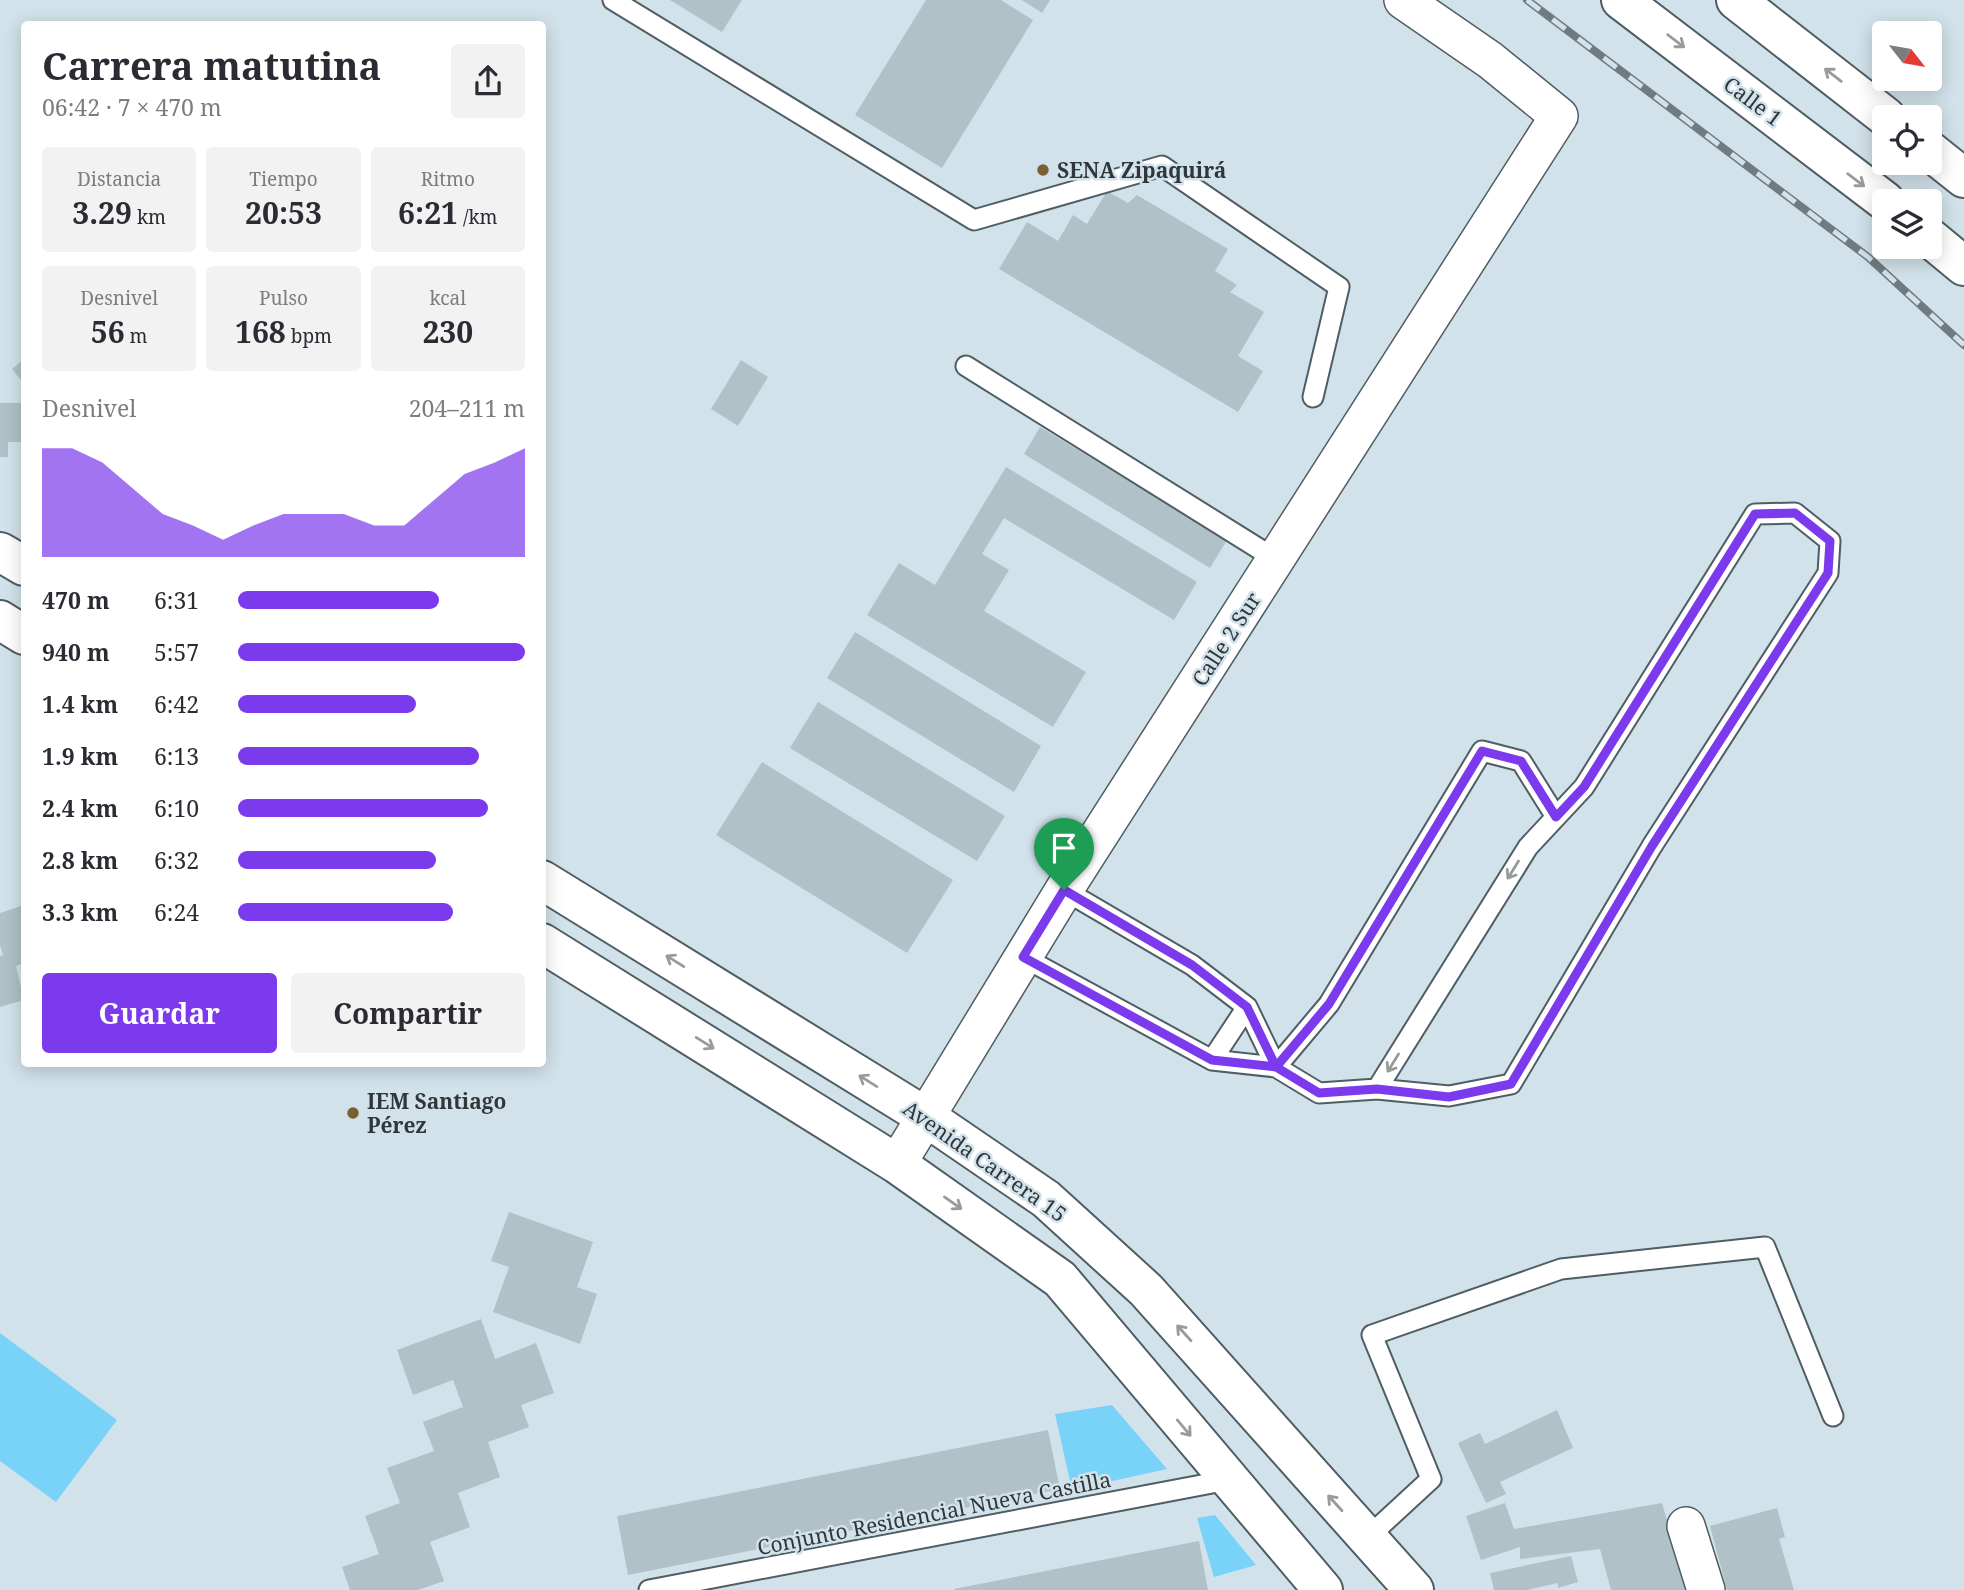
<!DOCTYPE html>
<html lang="es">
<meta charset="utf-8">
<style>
:root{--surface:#fff;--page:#f2f2f3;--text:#2b2b33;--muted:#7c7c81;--accent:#7c3aed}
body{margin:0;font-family:"Noto Serif",serif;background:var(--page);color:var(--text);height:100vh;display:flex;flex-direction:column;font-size:26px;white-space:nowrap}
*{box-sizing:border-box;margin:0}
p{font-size:23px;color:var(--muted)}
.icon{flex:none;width:38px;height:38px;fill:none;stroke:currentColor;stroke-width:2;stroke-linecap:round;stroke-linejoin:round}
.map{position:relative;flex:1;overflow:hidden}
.side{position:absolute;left:21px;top:21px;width:525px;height:1046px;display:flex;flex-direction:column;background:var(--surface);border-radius:7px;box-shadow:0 4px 18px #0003}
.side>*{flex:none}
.needle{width:46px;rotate:121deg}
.tools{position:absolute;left:1872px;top:21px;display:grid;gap:14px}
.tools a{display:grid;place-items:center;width:70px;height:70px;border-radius:7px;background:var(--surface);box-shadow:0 4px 18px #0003;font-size:35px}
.pin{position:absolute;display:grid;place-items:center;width:60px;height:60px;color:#fff;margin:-72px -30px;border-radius:50% 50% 50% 0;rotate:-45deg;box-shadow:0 0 7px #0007}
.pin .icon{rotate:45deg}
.round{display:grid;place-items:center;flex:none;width:74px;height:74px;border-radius:7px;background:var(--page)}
.head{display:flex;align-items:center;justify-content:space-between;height:119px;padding:0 21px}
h1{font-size:38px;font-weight:700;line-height:52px}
.stats{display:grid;grid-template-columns:repeat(3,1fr);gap:10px;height:119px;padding:7px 21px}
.stats div{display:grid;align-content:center;border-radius:7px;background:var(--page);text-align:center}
.stats b{font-size:30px;font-weight:700}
.stats small{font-size:19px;font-weight:400}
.stats p{font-size:19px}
.chart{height:196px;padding:14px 21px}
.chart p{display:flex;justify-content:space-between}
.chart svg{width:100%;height:126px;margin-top:7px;fill:var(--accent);opacity:.7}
.action{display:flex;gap:14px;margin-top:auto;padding:14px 21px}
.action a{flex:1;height:80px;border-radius:7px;background:var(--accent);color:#fff;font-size:28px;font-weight:700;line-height:80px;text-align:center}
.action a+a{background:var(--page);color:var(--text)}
ul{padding:0 21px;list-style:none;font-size:23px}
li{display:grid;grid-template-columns:112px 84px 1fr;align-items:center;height:52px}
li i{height:18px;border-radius:9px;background:var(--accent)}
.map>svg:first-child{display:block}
</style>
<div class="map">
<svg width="1964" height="1590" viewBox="0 0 1964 1590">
<rect width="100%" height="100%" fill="#d2e2ea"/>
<path fill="#79d3f9" d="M0,1333L117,1420L56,1502L0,1461Z
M1112,1405L1167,1469L1072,1490L1055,1414Z
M1215,1515L1256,1565L1214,1577L1197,1518Z"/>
<path fill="#b0c1c8" d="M670,0H742L722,32Z
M926,0H1001L1033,20L942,168L855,115Z
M1022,0H1050L1042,13Z
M1107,191L1128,203L1137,195L1228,249L1215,271L1237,285L1230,292L1264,312L1238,356L1263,371L1238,412L999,269L1027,222L1058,241L1073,215L1087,224Z
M24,359V384L12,369Z
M741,360L768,377L738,426L711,409Z
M0,403H24V442H8V457H0Z
M1040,427L1227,540L1210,568L1024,454Z
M1006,467L1197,582L1174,620L1004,518L982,554L1009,570L984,611L1086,672L1053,727L867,615L899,563L935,585Z
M855,632L1041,746L1014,792L827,678Z
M818,702L1005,816L977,861L790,748Z
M762,762L953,880L907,953L716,835Z
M24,905V963L16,966L24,1000L0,1007V956L3,955L0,945V913Z
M509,1212L593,1242L577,1287L597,1294L580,1344L493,1312L509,1267L491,1261Z
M481,1319L495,1359L536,1343L554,1393L521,1405L529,1427L488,1442L500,1477L458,1493L470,1527L430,1542L444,1581L418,1590H350L342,1567L379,1554L365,1516L400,1503L387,1468L434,1451L423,1422L463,1407L453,1380L413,1395L397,1350Z
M1557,1410L1573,1448L1500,1482L1506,1494L1486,1503L1458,1443L1480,1433L1485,1444Z
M1048,1430L1060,1489L628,1575L617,1516Z
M1505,1503L1514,1529L1662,1503L1688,1590H1611L1600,1549L1520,1559V1547L1481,1560L1466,1516Z
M1777,1508L1785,1537L1779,1539L1794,1590H1727L1710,1526Z
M1199,1541L1208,1590H954V1589Z
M1571,1556L1578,1582L1558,1588V1583L1527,1590H1494L1490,1573Z"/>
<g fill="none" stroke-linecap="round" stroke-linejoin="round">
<defs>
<path id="lane" d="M613,0L974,220L1162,166L1339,287L1313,397
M966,366L1277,560
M1064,890L1192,965L1247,1007L1276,1067
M1023,957L1212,1060L1276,1067L1319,1093L1377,1089L1449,1096L1511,1084L1652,846L1828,573L1830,541L1795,513L1755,514L1584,787L1528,847L1377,1089
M1212,1060L1247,1007
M1276,1067L1329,1004L1482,751L1521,761L1556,817
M1367,1538L1431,1479L1372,1335L1561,1269L1765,1247L1833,1416
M649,1590L1228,1480"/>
<path id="street" d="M897,1164L1064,890L1559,116L1490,60L1403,0
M1686,1526L1706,1590"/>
<path id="secondary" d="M1621,0L1885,201
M1736,0L1886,117
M1930,151L1964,178
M1930,238L1964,266
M0,552L24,566
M0,620L24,635
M542,880L926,1117L1046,1199L1146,1290L1414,1590
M542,943L897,1164L1060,1279L1323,1590"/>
</defs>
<use href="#lane" stroke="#4f5d64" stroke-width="23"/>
<use href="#street" stroke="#4f5d64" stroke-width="40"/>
<use href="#secondary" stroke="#4f5d64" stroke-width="42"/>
<use href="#lane" stroke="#fff" stroke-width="19"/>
<use href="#street" stroke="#fff" stroke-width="37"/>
<use href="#secondary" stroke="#fff" stroke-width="38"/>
<defs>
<path id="rail" d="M1527,0L1868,257L1964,345"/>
</defs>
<use href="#rail" stroke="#707b80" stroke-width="8"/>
<use href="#rail" stroke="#d2e2ea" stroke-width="5" stroke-dasharray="16" stroke-linecap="butt"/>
</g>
<defs><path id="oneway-shaft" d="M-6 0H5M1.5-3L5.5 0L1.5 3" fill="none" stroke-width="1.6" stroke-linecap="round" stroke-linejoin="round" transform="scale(1.75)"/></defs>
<g stroke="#989b9c">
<use href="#oneway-shaft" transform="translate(1676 41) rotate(37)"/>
<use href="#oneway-shaft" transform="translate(1833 75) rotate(-142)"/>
<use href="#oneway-shaft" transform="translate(1856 180) rotate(37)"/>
<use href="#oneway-shaft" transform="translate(1513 870) rotate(122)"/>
<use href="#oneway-shaft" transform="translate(675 961) rotate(-148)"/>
<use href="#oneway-shaft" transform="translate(705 1043) rotate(32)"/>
<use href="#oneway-shaft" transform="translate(1393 1063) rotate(122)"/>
<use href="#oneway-shaft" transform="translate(868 1081) rotate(-148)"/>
<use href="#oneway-shaft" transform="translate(953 1203) rotate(35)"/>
<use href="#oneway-shaft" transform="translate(1184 1333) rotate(-132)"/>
<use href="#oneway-shaft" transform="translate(1184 1428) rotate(50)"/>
<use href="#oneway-shaft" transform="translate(1335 1503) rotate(-132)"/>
</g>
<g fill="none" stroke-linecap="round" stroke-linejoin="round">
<defs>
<path id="route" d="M1064,890L1023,957L1212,1060L1276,1067L1319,1093L1377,1089L1449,1097L1511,1084L1652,846L1828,573L1830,541L1795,513L1755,514L1584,787L1556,817L1521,761L1482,751L1329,1004L1276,1067L1247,1007L1192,965L1064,890"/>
</defs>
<use href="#route" stroke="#fff" stroke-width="14"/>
<use href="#route" stroke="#7c3aed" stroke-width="9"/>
</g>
<g fill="#7b5f32" stroke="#d2e2ea" stroke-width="2.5">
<circle cx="1043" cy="170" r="7"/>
<circle cx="353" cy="1113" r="7"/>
</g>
<g text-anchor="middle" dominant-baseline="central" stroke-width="5" stroke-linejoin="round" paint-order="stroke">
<g font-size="21" fill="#30373a" stroke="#d2e2ea">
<text transform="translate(1753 101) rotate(37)">Calle 1</text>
<text transform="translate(1226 639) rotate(-57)">Calle 2 Sur</text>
<text transform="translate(985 1161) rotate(35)">Avenida Carrera 15</text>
<text transform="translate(934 1513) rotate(-11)">Conjunto Residencial Nueva Castilla</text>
</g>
<g font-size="21" font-weight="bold" fill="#30373a" stroke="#d2e2ea" text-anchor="start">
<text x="1057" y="170">SENA Zipaquirá</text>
<text x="367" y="1101">IEM Santiago<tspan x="367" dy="24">Pérez</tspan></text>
</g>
</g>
</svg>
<div class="tools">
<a><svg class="needle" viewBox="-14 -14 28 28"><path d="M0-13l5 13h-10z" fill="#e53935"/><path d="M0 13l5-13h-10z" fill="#7c7c81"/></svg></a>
<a><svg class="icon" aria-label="locate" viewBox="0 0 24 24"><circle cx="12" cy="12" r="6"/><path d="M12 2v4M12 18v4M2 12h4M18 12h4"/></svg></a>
<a><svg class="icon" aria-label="layers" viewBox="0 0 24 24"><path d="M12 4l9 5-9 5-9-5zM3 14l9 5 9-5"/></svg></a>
</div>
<div class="pin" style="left:1064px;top:890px;background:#1e9e55"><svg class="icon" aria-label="arrive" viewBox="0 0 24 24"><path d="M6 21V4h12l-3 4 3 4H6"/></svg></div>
<section class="side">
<div class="head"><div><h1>Carrera matutina</h1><p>06:42 · 7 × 470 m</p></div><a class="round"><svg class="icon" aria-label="share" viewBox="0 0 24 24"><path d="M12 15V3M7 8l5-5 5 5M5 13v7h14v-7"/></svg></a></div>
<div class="stats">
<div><p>Distancia</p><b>3.29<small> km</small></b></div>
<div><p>Tiempo</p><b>20:53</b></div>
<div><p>Ritmo</p><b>6:21<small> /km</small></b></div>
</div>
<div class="stats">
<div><p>Desnivel</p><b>56<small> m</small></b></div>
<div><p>Pulso</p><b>168<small> bpm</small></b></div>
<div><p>kcal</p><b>230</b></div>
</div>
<div class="chart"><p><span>Desnivel</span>204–211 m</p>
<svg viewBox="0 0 160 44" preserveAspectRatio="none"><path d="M0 44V6L10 6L20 11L30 20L40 29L50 33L60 38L70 33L80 29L90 29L100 29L110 33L120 33L130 24L140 15L150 11L160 6V44z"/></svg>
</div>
<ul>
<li><b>470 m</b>6:31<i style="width:70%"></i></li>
<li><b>940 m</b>5:57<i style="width:100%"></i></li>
<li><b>1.4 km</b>6:42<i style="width:62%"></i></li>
<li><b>1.9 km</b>6:13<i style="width:84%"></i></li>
<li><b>2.4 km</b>6:10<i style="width:87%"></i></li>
<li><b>2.8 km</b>6:32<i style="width:69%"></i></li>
<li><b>3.3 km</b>6:24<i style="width:75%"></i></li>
</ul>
<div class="action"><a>Guardar</a><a>Compartir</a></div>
</section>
</div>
